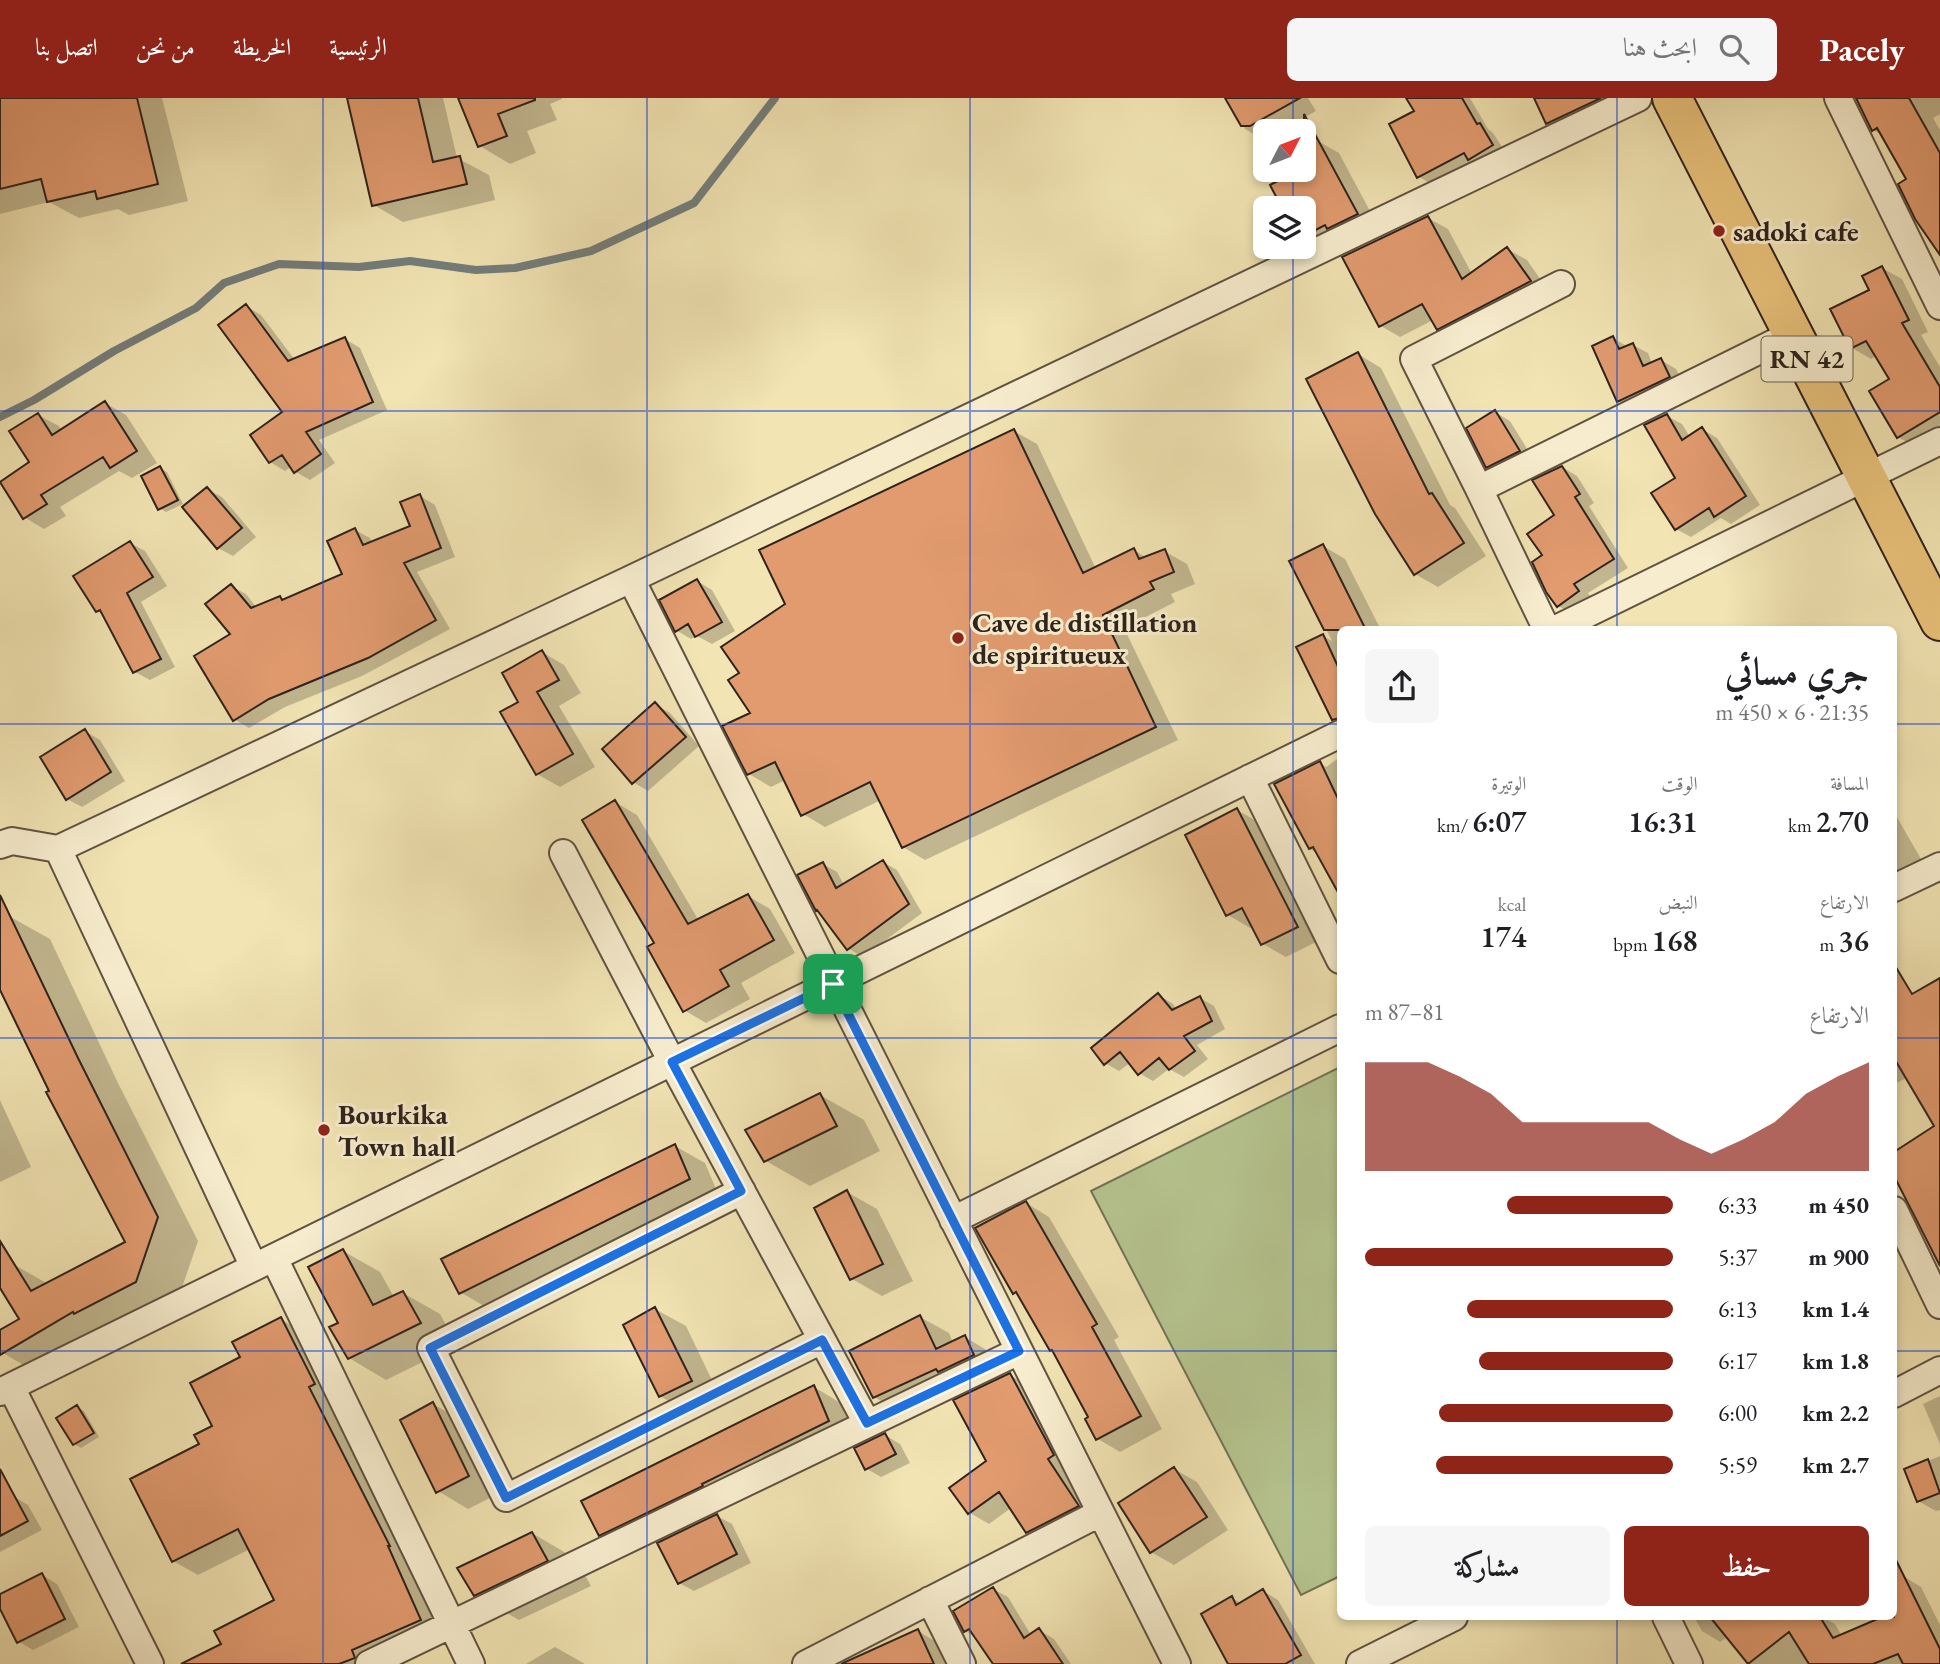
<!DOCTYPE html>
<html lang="ar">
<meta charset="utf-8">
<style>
:root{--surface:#fff;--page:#f6f6f6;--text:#202124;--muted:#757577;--accent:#8f2418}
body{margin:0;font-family:"EB Garamond",Amiri,serif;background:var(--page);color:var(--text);direction:rtl;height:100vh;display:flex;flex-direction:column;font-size:26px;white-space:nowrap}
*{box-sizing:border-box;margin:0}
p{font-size:23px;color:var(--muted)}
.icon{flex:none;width:38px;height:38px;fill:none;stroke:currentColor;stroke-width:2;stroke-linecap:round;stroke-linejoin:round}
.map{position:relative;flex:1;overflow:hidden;direction:ltr}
.side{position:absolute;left:1337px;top:528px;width:560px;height:994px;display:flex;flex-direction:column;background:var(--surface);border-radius:10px;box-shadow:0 4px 10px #0003;direction:rtl}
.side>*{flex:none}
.needle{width:46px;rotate:48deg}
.tools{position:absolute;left:1253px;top:21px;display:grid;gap:14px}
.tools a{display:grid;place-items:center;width:63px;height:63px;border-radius:10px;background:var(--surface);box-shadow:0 4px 10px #0003;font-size:35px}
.pin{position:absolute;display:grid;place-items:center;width:60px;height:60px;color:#fff;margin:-30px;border-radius:14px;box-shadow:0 4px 10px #0006}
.round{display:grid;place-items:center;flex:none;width:74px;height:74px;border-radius:10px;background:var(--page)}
.summary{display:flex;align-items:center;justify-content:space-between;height:119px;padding:0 28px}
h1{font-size:38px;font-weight:600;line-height:52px}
.stats{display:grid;grid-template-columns:repeat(3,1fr);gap:10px;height:119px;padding:7px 28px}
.stats div{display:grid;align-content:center}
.stats b{font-size:30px;font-weight:600}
.stats small{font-size:19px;font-weight:400}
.stats p{font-size:19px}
.chart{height:196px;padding:14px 28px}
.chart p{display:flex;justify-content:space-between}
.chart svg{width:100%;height:126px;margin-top:7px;fill:var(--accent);opacity:.7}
.button{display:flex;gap:14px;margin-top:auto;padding:14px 28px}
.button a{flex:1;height:80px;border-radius:10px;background:var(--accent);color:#fff;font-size:28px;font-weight:600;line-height:80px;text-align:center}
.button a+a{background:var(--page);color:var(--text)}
ul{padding:0 28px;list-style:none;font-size:23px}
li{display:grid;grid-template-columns:112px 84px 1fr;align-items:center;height:52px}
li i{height:18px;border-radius:9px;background:var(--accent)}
header{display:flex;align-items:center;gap:42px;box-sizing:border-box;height:98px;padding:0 35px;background:var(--accent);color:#fff}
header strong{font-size:33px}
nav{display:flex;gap:38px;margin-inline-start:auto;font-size:24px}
.search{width:490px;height:63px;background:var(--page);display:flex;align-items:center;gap:18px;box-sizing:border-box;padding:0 24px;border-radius:10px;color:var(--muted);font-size:26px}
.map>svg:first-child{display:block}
</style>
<header>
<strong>Pacely</strong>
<div class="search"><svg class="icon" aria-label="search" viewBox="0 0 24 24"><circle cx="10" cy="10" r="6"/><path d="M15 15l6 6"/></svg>ابحث هنا</div>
<nav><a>الرئيسية</a><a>الخريطة</a><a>من نحن</a><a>اتصل بنا</a></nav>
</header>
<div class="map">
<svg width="1940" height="1566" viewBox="0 0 1940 1566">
<rect width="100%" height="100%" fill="#f2e4b3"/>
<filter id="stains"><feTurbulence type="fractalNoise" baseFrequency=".00286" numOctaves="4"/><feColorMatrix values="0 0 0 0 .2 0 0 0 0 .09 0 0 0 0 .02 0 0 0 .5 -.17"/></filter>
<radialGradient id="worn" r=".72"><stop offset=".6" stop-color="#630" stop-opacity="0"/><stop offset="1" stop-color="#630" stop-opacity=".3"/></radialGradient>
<path fill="#b6c590" stroke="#727456" stroke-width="2" d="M1340,969V1478L1301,1497L1091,1093Z"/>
<path fill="#0003" d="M0,0H162L188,103L129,117L118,111L79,120L49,104L0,116Z
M348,0H443L457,60L489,77L495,102L403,124L374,107Z
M460,0H562V1L550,6L557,22L527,33L536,55L510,66L480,48Z
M1227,0H1308L1316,13L1280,33H1265L1264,42L1245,31Z
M1408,0H1470L1488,31L1493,35L1506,55L1431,86L1418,78L1416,14Z
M1536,0H1604L1613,18L1570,38L1548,25Z
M1857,0H1940V16L1933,20L1940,32V154L1908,82L1883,37L1873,32Z
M1316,42L1339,55L1379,130L1303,163L1280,149H1304V110H1281L1283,109L1289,78L1286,72H1304V48Z
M1428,120L1448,131L1472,176L1507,151L1527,162L1550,195L1458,242L1438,230L1433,222L1400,239L1381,228Z
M1882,170L1902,181L1928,234L1921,237L1940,269V337L1918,350L1898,339L1892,281L1877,258L1871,261L1852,250Z
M246,208L261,217L295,262L345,241L360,250L387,312L319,342L335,365L310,382L296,374L292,368L285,373L270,364L284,315Z
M1613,240L1628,249L1633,247L1648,255L1652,266L1661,262L1676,271L1684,287L1633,312L1618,303Z
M1358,256L1381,270L1450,407L1455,410L1486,458L1438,489L1415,476Z
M105,305L126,317L157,365L132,380L119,373L60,409L66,418L44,431L24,419L38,317L59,328L62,333Z
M1495,314L1510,323L1534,362L1502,377L1487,369Z
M1667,318L1682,326L1690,339L1702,331L1717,340L1760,407L1731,426L1721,420L1691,439L1676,431L1677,380Z
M1014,333L1037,346L1096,471L1134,452L1147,460L1164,453L1187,466L1195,486L1171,496L1175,504L1124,530L1178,642L925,762L903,749L881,702L825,729L803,716L785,682L771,689L749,676L752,615L741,576L788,506Z
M1562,369L1577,378L1594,405L1589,408L1628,470L1588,495L1593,502L1573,516L1558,508L1544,457L1557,417Z
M160,370L167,374L183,406L166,414L159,410Z
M207,391L222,399L256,439L233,458L218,450Z
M420,398L435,407L455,459L417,474L450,531L362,578L285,609L249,630L234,621L231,488L246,496L257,510L280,500L285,503L344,476L355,432L370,440L372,445L412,428Z
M130,445L145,453L167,488L141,504L175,569L150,582L135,574L105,518L97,513Z
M1323,448L1345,461L1381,532H1340V619L1329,612L1323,538L1332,543L1292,463Z
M697,483L712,492L735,533L712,546L697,538L691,541L676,532Z
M542,554L564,567L581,595L559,608L595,669L560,689L537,676L521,604Z
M655,606L670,615L699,648L648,693L633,684Z
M85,633L100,642L125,683L82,709L67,701Z
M1340,659V755L1330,762L1310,751L1277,687L1320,665L1326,669Z
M615,704L637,717L699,823L748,798L770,811L795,855L741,885L750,901L706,925L684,912L656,846Z
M1237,712L1260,725L1320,842L1286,859L1263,846L1253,828L1250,830L1228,817Z
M1894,714L1921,761L1894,779Z
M883,764L897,772L922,815L863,859L849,851L823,766L837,774L844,787Z
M0,813L50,841L118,985L198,1143L176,1207L43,1279L0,1253V1234L21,1222L0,1187V1174L13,1166L48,1186L127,1145L0,888Z
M1940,885V1163L1894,1077V1056L1936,1029L1907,980L1894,986V909Z
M1159,897L1173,906L1177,912L1200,900L1214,908L1225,931L1197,947L1208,961L1184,979L1169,971L1153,983L1139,975L1130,965L1119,973L1105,965Z
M820,997L864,1022L880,1053L810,1088L766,1063Z
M0,1002L31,1069L0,1084Z
M675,1048L705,1065L719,1098L491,1212L460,1194Z
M847,1094L877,1111L913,1183L882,1198L852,1181Z
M1026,1105L1049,1119L1119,1239L1114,1242L1162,1331L1120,1354L1098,1341L1090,1320L1054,1254L1020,1198L1014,1194Z
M343,1153L380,1174L394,1199L403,1195L440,1216L457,1247L386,1282L349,1260L340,1226Z
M655,1211L686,1228L721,1301L690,1316L660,1298Z
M920,1219L949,1235L953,1245L965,1239L993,1256L902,1315L874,1299Z
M281,1221L305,1236L444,1536L376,1566H212L223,1547L277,1503L250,1451L198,1477L173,1463L201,1347L214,1328L242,1260Z
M1010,1277L1030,1288L1098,1419L1047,1445L1028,1434L1011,1410L989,1426L970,1415L989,1363Z
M814,1289L844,1307L858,1340L630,1454L600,1436Z
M1940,1298V1346L1923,1306Z
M433,1306L463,1323L498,1396L468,1411L438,1393Z
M77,1309L84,1313L99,1339L81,1350L74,1346Z
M885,1337L900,1346L910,1365L881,1379L867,1371Z
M1940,1358V1412L1936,1413L1918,1403L1906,1372Z
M1174,1371L1197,1384L1228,1432L1174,1467L1151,1454Z
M13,1398L28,1407L42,1432L0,1454V1403Z
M717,1418L732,1426L751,1465L694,1493L679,1485Z
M532,1435L576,1461L591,1488L519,1522L475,1497Z
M42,1477L57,1486L79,1529L33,1552L18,1543L0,1507V1498Z
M1903,1478L1921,1489L1940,1527V1566H1750L1728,1539L1720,1544L1702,1533L1694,1519H1822L1835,1526L1842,1538L1882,1521L1881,1519H1894V1482Z
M993,1491L1008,1499L1031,1537L1039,1532L1054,1541L1071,1566H995L978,1540L965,1533Z
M1263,1493L1278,1502L1315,1566H1230L1232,1500L1242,1506Z
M918,1533L938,1545L948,1566H879Z
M555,1549L585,1566H526Z"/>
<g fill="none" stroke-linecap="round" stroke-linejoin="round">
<path stroke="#747e7b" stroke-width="8" d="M0,319L34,302L114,253L196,210L224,185L279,166L359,169L410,163L476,172L515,170L591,153L694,105L775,0"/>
</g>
<path fill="#e19b6f" stroke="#2f231d" stroke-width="2" d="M0,0H137L158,86L97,101L95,93L47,104L41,81L0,91Z
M347,0H418L433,64L460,58L467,86L372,108Z
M458,0H535V2L498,16L507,38L478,49Z
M1225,0H1300L1250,28H1241Z
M1406,0H1462L1477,26L1480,25L1493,47L1468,62L1464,55L1417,80L1389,26L1414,13Z
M1534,0H1601L1546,26Z
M1856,0H1909L1940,55V157L1915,121L1898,86L1906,81L1877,30L1872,33Z
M1304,16L1358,116L1327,131L1325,127L1304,138V110H1277L1281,108L1270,87L1298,72H1304Z
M1428,118L1462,181L1507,149L1531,183L1437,232L1422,206L1379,229L1342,159Z
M1882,168L1909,222L1902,225L1940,289V314L1897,340L1869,293L1889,281L1866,243L1850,251L1830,211L1869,192L1862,178Z
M246,206L288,263L345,239L373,304L306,334L321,356L294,375L282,357L269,365L250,337L282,314L218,227Z
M1613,238L1619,251L1633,245L1643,268L1661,260L1670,279L1617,304L1592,248Z
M1358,254L1429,396L1432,395L1464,445L1414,477L1375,416L1306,281Z
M105,303L137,353L110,370L103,359L41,397L47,406L23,421L0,384L29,364L9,333L38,315L52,337Z
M1495,312L1520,353L1486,370L1466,330Z
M1667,316L1682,342L1702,329L1746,398L1714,419L1709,410L1675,432L1651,395L1675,380L1644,327Z
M1014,331L1083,475L1134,450L1139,461L1165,451L1174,474L1150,484L1154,491L1103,517L1156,629L902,750L870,684L801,718L775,664L747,677L722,628L750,615L728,582L739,575L721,549L785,506L759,452Z
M160,368L178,402L158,412L141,378Z
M1562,368L1580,396L1575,399L1614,461L1574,486L1579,493L1557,509L1546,494L1532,464L1542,457L1527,436L1554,417L1532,382Z
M207,389L242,430L217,451L182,409Z
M420,396L441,450L404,465L436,522L368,560L269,601L233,623L194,558L230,536L205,506L231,486L251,510L280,498L282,502L342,476L327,443L355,430L363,447L410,428L400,404Z
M130,443L153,479L127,495L161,561L133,575L100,512L96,514L73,478Z
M1323,446L1366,532H1324L1289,463Z
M697,481L722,524L695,539L688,526L675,534L659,502Z
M1323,536L1340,573V620L1332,622L1296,549Z
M542,552L559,582L537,594L573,656L536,677L500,614L518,604L502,575Z
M655,604L686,639L632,686L602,651Z
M85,631L111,674L66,702L40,659Z
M1320,663L1340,705V798L1313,749L1309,751L1274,686Z
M615,702L688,826L748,796L774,842L720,872L729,888L683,914L647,849L654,845L582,722Z
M1237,710L1298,829L1261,847L1242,810L1226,818L1185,737Z
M883,762L909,806L847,852L817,812L816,813L797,777L823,764L836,790Z
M0,797L78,960L158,1119L136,1184L74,1216L73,1214L0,1257V1232L19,1221L0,1190V1143L31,1193L125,1144L46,994L49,993L0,892Z
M1894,866L1912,896L1940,880V1168L1894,1078V1054L1934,1028L1894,960Z
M1158,895L1172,912L1200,898L1212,923L1184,938L1195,953L1169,972L1159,960L1138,977L1120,954L1104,967L1091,950Z
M820,995L837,1028L764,1064L745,1032Z
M675,1046L690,1081L459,1196L441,1161Z
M847,1092L883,1166L850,1182L814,1110Z
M1026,1103L1097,1226L1092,1229L1141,1318L1096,1342L1085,1321L1088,1319L1052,1252L1050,1253L1016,1194L1013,1196L975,1130Z
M343,1151L373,1207L403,1193L421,1225L348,1261L329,1229L338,1225L308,1169Z
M655,1209L692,1283L659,1299L623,1227Z
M920,1217L936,1251L965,1237L974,1257L938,1274L936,1271L873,1300L849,1253Z
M281,1219L315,1286L309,1289L390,1448H388L421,1522L352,1552L355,1560L339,1566H181L221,1546L214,1533L274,1502L238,1431L172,1464L130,1381L199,1346L194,1337L212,1328L190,1285L240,1259L232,1244Z
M1010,1275L1054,1357L1048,1361L1079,1408L1026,1435L999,1394L968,1416L949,1390L986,1363L953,1302Z
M814,1287L829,1323L702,1386L703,1388L599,1438L581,1403Z
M433,1304L469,1378L436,1395L400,1322Z
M77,1307L94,1335L73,1347L56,1320Z
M885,1335L896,1356L865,1372L854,1350Z
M1928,1361L1940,1395L1917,1404L1904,1371Z
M1174,1369L1207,1419L1150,1455L1118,1405Z
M0,1371L28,1423L0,1438Z
M717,1416L737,1456L678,1486L657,1445Z
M532,1434L548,1463L474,1498L457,1470Z
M1894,1458L1940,1551V1566H1903L1898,1556L1873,1566H1809L1789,1534L1748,1566L1710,1519H1820L1833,1540L1882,1519H1894Z
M42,1475L65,1521L17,1545L0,1511V1496Z
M993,1489L1024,1540L1039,1530L1063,1566H993L969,1531L964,1534L953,1513Z
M1263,1491L1301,1557L1285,1566H1228L1201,1516L1232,1498L1236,1507Z
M918,1531L934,1566H841Z"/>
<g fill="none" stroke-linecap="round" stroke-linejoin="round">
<defs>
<path id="street" d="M1838,0L1940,208
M1479,391L1414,261L1561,186
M1547,532L1479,391L1794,235
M1554,532L1940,343
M1250,680L1340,862
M0,747L12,743L58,751
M563,755L672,964L867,1325
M1894,790L1940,768
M742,1093L431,1250L506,1400L822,1242
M1894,1112L1940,1207
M953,1122L1340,930
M274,1160L471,1566
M254,1169L58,751L631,481
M11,1289L150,1566
M0,1294L1340,636
M1894,1296L1940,1272
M930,1502L962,1566
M1666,1519L1689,1566
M369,1566L1019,1253
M806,1566L1100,1415
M1177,1566L631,481L1638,0
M1360,1566L1454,1519"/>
<path id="primary" d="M1672,0L1940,523"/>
</defs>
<use href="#street" stroke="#605342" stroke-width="30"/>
<use href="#primary" stroke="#2f231d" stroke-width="42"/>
<use href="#street" stroke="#f7edce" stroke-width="26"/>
<use href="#primary" stroke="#e9c27a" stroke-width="38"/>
</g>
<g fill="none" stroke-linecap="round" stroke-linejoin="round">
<defs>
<path id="route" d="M833,886L1019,1253L867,1325L822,1242L506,1400L430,1250L741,1093L672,964Z"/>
</defs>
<use href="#route" stroke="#fff" stroke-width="14"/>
<use href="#route" stroke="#1a73e8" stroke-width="9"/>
</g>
<path fill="none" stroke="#1d4ed8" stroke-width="2" stroke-opacity="0.55" d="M323,0V1566M647,0V1566M970,0V1566M1293,0V33M1617,0V532M1293,72V110M1293,149V1566M0,313H1940M0,626H1340M1894,626H1940M0,940H1340M1894,940H1940M0,1253H1340M1894,1253H1940M1617,1519V1566"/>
<g fill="#8f2418" stroke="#f7edce" stroke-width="2.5">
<circle cx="1719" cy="133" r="7"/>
<circle cx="958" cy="540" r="7"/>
<circle cx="324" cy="1032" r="7"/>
</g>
<g text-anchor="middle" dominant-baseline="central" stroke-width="6" stroke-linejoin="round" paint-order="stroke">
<rect fill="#f7edce" stroke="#6b6052" stroke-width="2" x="1761.5" y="238.5" width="91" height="45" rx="5"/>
<g font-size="26" font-weight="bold" fill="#2f231d">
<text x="1807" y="261">RN 42</text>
</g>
<g font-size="28" font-weight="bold" fill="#2f231d" stroke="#f7edce" text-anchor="start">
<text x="1733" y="133">sadoki cafe</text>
<text x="972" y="524">Cave de distillation<tspan x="972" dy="32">de spiritueux</tspan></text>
<text x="338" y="1016">Bourkika<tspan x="338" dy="32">Town hall</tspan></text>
</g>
</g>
<rect width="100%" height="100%" filter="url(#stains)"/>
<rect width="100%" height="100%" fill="url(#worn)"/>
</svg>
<div class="tools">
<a><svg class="needle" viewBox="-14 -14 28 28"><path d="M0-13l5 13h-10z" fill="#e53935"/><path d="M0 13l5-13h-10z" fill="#757577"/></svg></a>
<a><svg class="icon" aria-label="layers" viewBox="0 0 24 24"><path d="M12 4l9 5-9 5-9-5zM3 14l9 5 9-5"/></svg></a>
</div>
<div class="pin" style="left:833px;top:886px;background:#1e9e55"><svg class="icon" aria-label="arrive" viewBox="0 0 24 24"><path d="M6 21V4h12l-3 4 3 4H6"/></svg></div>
<section class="side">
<div class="summary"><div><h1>جري مسائي</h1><p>21:35 · 6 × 450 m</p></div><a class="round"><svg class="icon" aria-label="share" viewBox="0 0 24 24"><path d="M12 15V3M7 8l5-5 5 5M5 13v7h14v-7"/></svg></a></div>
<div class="stats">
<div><p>المسافة</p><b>2.70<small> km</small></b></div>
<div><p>الوقت</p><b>16:31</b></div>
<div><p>الوتيرة</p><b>6:07<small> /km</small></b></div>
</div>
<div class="stats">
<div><p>الارتفاع</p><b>36<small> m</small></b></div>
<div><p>النبض</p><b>168<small> bpm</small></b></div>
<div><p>kcal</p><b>174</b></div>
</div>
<div class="chart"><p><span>الارتفاع</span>81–87 m</p>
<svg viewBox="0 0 160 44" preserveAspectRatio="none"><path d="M0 44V6L10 6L20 6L30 11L40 17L50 27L60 27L70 27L80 27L90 27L100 33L110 38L120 33L130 27L140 17L150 11L160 6V44z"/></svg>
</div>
<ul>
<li><b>450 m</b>6:33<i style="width:54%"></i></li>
<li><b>900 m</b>5:37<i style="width:100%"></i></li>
<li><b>1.4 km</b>6:13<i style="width:67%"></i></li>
<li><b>1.8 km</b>6:17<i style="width:63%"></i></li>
<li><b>2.2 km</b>6:00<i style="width:76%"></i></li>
<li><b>2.7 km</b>5:59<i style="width:77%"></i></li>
</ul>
<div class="button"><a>حفظ</a><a>مشاركة</a></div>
</section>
</div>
